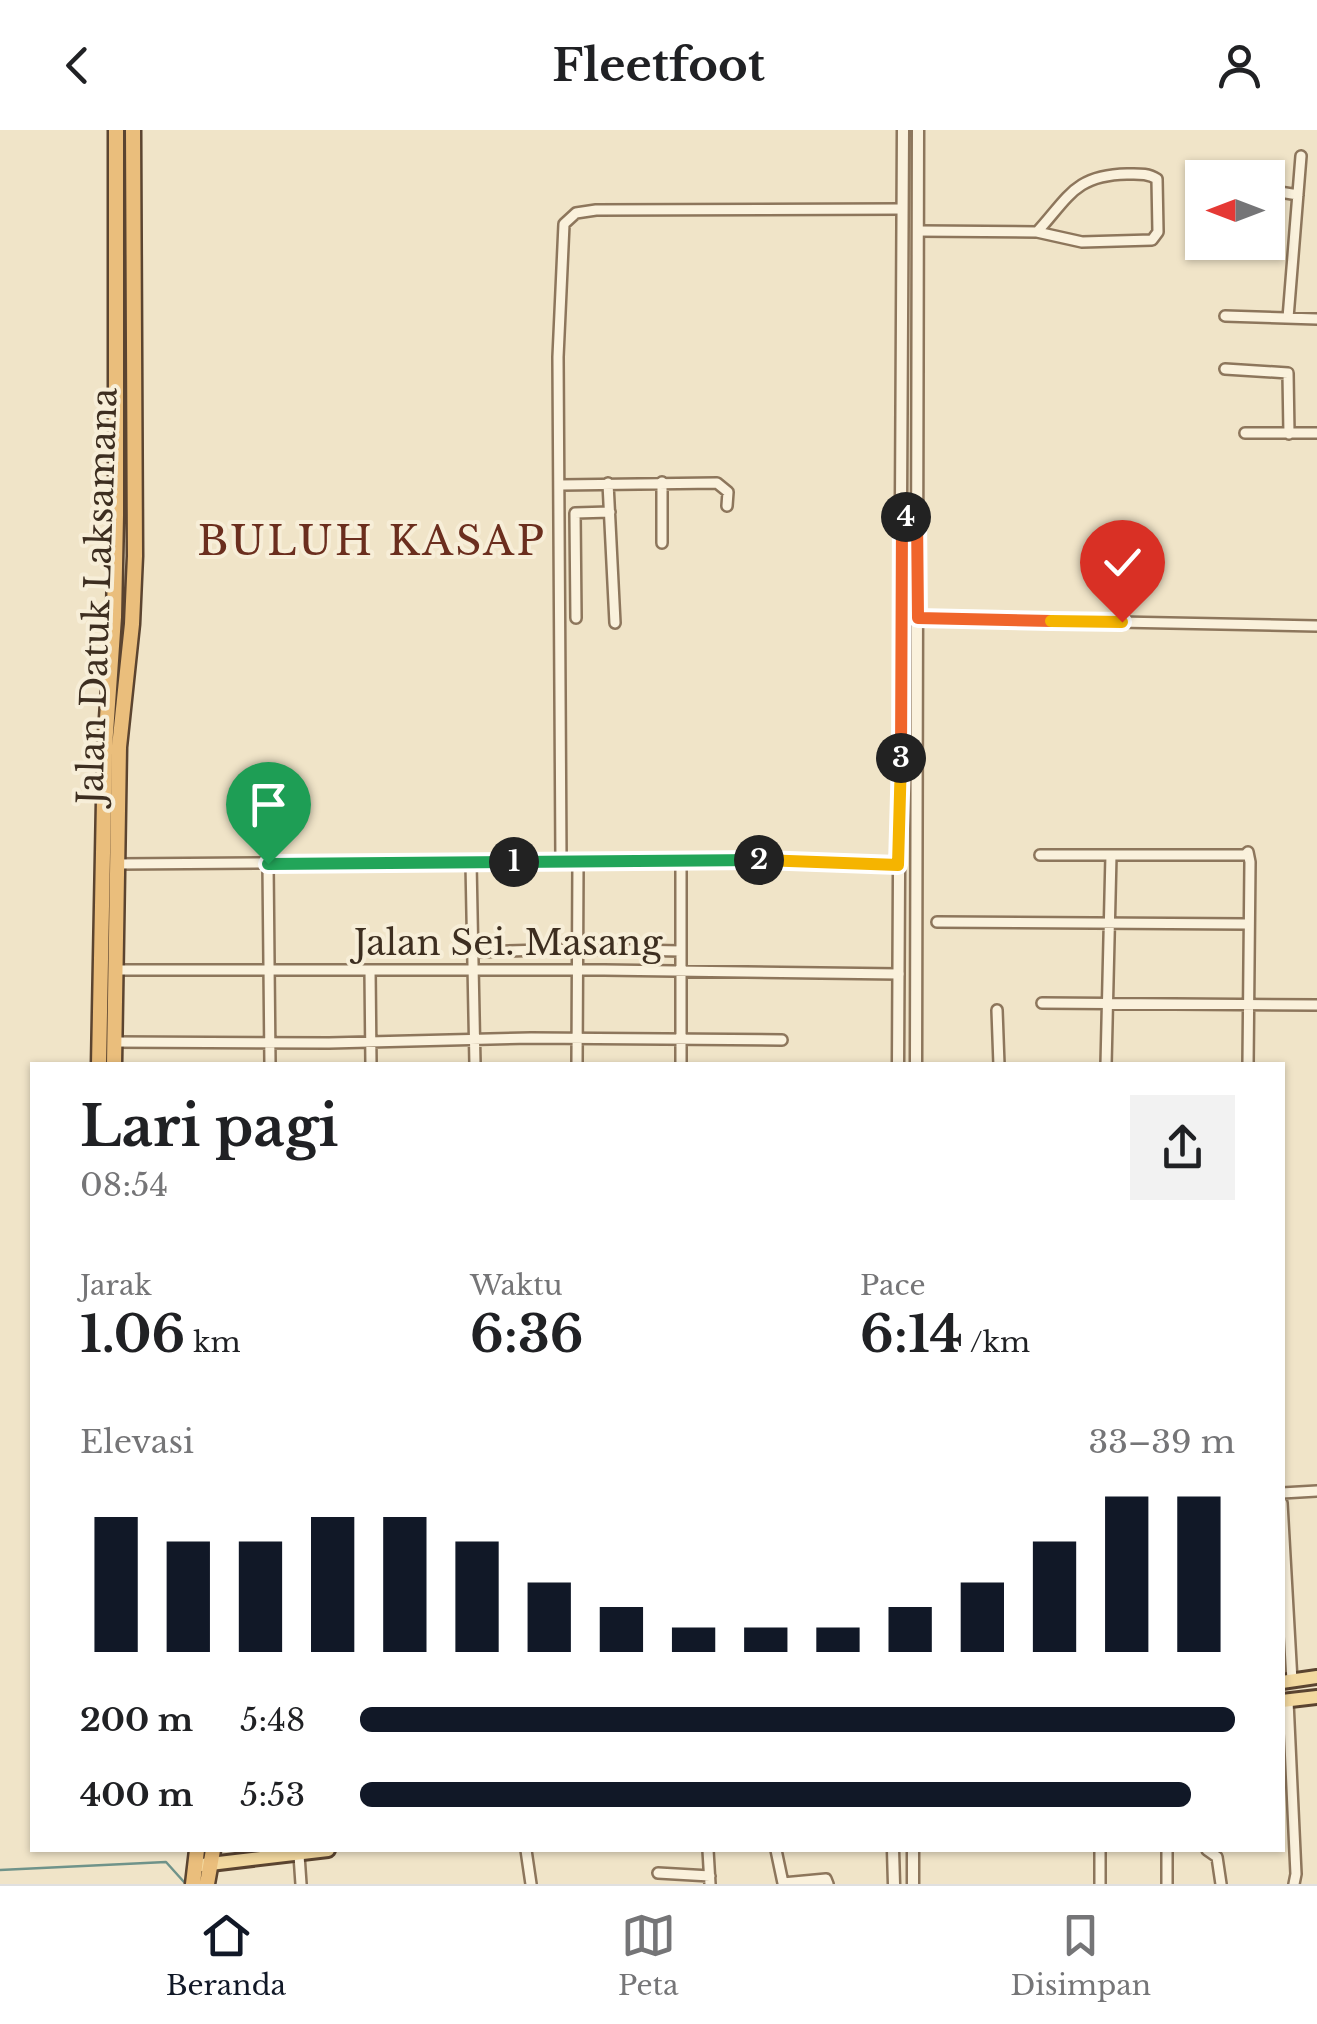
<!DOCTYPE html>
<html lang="id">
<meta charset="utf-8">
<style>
:root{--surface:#fff;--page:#f2f2f2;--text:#202124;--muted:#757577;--line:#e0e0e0;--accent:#111827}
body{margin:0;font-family:"Libre Baskerville",serif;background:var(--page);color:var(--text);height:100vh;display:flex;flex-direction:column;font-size:38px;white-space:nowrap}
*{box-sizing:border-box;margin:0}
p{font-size:32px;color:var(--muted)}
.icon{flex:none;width:55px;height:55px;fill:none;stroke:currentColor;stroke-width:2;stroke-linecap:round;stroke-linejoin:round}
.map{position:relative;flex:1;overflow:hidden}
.details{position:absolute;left:30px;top:932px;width:1255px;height:790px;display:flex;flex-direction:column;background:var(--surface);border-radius:0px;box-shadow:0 2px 8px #0004}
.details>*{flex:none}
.needle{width:65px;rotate:270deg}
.buttons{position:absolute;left:1185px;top:30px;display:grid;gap:20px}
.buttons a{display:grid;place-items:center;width:100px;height:100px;border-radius:0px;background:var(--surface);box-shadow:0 2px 8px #0004;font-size:50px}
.pin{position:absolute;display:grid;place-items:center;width:85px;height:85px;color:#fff;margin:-102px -42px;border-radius:50% 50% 50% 0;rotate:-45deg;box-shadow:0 0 10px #0007}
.pin .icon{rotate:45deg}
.km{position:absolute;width:50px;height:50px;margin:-25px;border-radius:50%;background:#222;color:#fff;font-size:28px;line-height:50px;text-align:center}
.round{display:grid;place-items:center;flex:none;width:105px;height:105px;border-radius:0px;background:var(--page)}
.summary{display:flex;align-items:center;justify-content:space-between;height:170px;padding:0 50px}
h1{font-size:55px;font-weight:800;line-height:75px}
.figures{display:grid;grid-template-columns:repeat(3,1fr);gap:15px;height:170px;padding:10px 50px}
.figures div{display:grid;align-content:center}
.figures b{font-size:50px;font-weight:800}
.figures small{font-size:28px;font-weight:400}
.figures p{font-size:28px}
.chart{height:280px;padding:20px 50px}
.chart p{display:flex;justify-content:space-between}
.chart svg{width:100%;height:180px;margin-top:10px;stroke:var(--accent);stroke-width:6}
ul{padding:0 50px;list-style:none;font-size:32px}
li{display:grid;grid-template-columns:160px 120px 1fr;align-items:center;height:75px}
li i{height:25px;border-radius:12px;background:var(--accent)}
header{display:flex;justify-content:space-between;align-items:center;height:130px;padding:0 50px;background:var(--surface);font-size:45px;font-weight:800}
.menu{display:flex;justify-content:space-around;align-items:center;height:140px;border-top:2px solid var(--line);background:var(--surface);font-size:28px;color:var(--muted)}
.menu a{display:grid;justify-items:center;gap:5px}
.menu .selected{color:var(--accent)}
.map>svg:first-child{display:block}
</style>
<header><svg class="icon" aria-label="back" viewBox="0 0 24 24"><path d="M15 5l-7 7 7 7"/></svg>Fleetfoot<svg class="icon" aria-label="person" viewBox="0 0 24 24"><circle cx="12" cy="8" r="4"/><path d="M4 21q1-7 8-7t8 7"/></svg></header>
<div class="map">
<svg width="1317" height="1754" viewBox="0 0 1317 1754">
<rect width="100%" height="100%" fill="#f0e4c8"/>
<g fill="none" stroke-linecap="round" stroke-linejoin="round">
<path stroke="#6f938a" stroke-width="2.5" d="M0,1740L166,1732L184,1752"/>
<defs>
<path id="minor" d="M1198,47L1202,48
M1268,60L1298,65
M918,101L1037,102L1082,112L1152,110L1158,102L1157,49C1148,43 1138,44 1127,44C1075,45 1069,67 1037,102
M1225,186L1317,189
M1288,188L1301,26
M1225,239L1288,243L1289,304
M1245,303H1317
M662,352V413
M608,353L615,493
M561,355L717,353L728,362L727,376
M576,488L575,383L610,382
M917,488L1317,496
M1040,725H1245L1248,722L1250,732L1248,935
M681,730V935
M561,731L558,227L564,94L576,83L596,80L902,79
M471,733L475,935
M118,734L747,729L898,735
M268,734L270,935
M937,792L1247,794
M474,822L577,819L681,821
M117,840H604L899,844
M370,840L371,935
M1042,873L1317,875
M997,880L999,935
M115,912L329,913L531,908L782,910
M577,935L578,732
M1106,935L1111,725
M1282,1363L1317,1361
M1282,1373L1292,1551
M1288,1571L1296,1744L1294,1754
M526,1720L531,1754
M708,1720L710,1754
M776,1720L783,1753L826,1749L828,1754
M1167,1720V1754
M1207,1720L1217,1727L1221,1754
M299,1725L301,1754
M658,1743L710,1746
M1100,1754V1720"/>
<path id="tertiary" d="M898,935L903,0
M916,935L918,0
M893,1720L894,1754
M913,1720V1754"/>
<path id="primary" d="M1282,1552L1317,1547
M1282,1571L1317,1567
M202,1735L328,1720"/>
<path id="trunk" d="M99,935L105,617L114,487L116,385V0
M114,935L119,617L132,494L135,426L133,0
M193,1754L197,1720
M207,1754L213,1720"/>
</defs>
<use href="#minor" stroke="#8d765c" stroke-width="14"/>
<use href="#tertiary" stroke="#8d765c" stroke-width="15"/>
<use href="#primary" stroke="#5b4430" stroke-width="18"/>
<use href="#trunk" stroke="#5b4430" stroke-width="19"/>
<use href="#minor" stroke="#faf1dc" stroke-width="9"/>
<use href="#tertiary" stroke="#faf1dc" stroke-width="10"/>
<use href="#primary" stroke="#f3d9a0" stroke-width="12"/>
<use href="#trunk" stroke="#eabe7c" stroke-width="14"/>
</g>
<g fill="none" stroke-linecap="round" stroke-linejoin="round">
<defs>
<path id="split-1" d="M268,734L514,732"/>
<path id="split-2" d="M514,732L759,730"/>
<path id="split-3" d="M759,730L898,735L901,628"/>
<path id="split-4" d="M901,628L902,387H906"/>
<path id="split-5" d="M906,387L917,386L918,488L1051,491"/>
<path id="split-6" d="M1051,491L1122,492"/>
</defs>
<use href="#split-1" stroke="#fff" stroke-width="20"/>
<use href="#split-2" stroke="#fff" stroke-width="20"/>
<use href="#split-3" stroke="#fff" stroke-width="20"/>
<use href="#split-4" stroke="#fff" stroke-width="20"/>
<use href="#split-5" stroke="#fff" stroke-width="20"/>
<use href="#split-6" stroke="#fff" stroke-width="20"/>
<use href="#split-1" stroke="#22a559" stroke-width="12"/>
<use href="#split-2" stroke="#22a559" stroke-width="12"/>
<use href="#split-3" stroke="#f5b400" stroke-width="12"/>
<use href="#split-4" stroke="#f0652b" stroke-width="12"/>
<use href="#split-5" stroke="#f0652b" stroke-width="12"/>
<use href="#split-6" stroke="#f5b400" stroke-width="12"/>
</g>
<g text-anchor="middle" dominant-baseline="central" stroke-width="8" stroke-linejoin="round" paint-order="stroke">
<g font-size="35" fill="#3d2e20" stroke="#f7eed8">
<text transform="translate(97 466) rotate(-88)">Jalan Datuk Laksamana</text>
<text x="508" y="812">Jalan Sei. Masang</text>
</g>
<g font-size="40" letter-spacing="2.5" fill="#6b2e1e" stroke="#f7eed8">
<text x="372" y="411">BULUH KASAP</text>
</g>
</g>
</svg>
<div class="buttons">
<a><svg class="needle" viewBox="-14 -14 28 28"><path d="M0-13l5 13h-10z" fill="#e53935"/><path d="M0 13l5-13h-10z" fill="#757577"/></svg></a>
</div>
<div class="pin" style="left:268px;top:734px;background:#1e9e55"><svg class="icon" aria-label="arrive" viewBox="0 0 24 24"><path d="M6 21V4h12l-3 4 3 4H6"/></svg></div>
<div class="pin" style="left:1122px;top:492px;background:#d93025"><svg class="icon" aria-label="check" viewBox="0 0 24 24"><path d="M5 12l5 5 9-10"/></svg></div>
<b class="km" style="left:514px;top:732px">1</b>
<b class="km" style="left:759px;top:730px">2</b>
<b class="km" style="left:901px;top:628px">3</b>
<b class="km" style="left:906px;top:387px">4</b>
<section class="details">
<div class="summary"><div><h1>Lari pagi</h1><p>08:54</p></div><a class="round"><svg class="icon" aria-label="share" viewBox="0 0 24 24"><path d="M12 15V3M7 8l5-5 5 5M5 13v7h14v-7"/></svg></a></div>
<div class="figures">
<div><p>Jarak</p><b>1.06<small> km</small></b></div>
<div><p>Waktu</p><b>6:36</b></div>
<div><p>Pace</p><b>6:14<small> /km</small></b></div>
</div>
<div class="chart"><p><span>Elevasi</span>33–39 m</p>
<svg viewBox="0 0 160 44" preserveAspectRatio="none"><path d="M5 44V11M15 44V17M25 44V17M35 44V11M45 44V11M55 44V17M65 44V27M75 44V33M85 44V38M95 44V38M105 44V38M115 44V33M125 44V27M135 44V17M145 44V6M155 44V6"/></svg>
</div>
<ul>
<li><b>200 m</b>5:48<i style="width:100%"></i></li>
<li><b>400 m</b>5:53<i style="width:95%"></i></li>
</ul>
</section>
</div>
<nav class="menu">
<a class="selected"><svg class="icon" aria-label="home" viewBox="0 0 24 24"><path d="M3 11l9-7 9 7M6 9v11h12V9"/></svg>Beranda</a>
<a><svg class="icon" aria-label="map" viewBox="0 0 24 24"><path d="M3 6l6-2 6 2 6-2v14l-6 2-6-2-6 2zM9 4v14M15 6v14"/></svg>Peta</a>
<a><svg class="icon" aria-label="saved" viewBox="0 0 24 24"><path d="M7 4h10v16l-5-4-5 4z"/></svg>Disimpan</a>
</nav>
